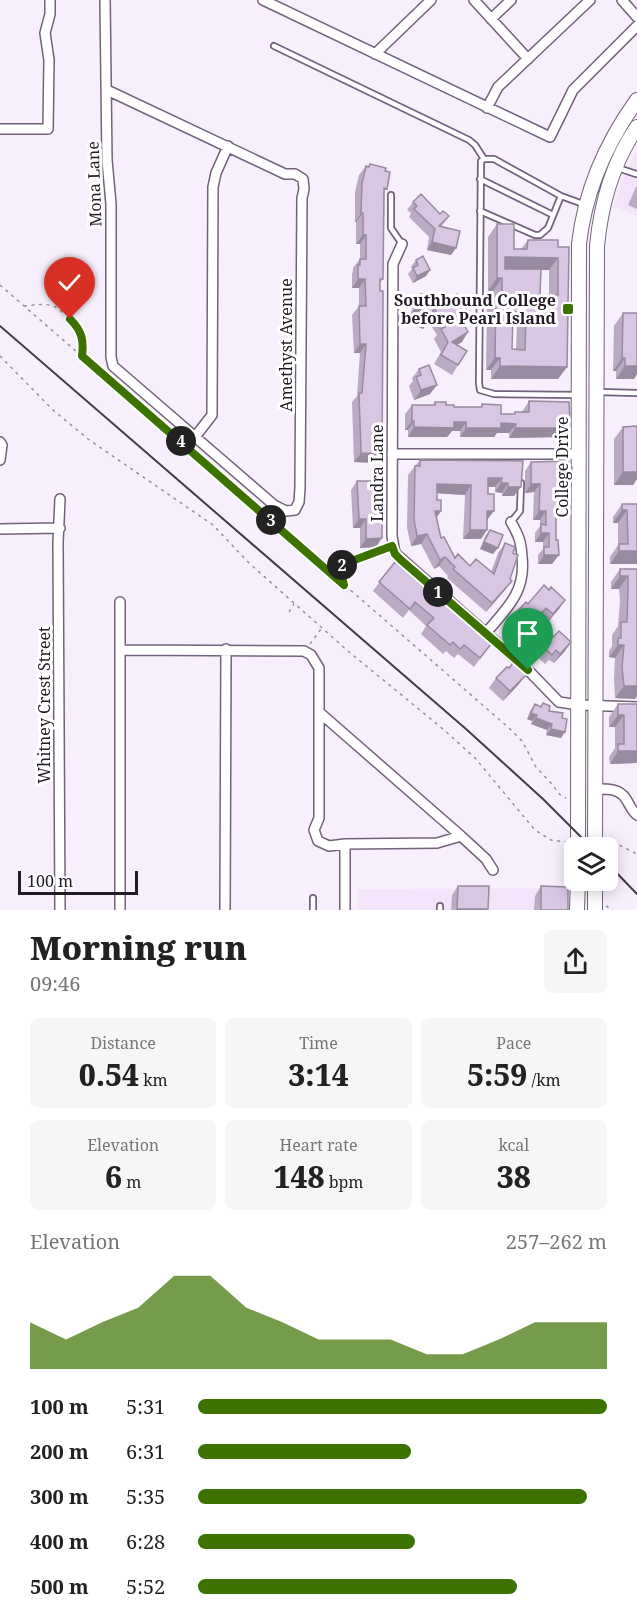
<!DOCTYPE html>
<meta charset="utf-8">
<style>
:root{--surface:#fff;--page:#f6f6f6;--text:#222;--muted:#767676;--accent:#3b7200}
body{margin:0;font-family:"Noto Serif",serif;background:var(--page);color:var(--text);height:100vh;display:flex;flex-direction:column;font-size:22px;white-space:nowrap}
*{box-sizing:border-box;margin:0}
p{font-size:20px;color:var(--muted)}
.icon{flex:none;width:33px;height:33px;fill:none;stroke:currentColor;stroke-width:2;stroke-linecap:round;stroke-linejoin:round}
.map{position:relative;height:910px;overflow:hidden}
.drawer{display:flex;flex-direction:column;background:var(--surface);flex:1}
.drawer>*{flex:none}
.buttons{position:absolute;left:564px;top:837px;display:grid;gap:12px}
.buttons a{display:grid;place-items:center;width:54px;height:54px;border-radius:9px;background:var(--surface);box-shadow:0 3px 15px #0003;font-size:30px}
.scale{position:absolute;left:18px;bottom:15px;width:120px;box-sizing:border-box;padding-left:6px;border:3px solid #221b26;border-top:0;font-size:16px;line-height:21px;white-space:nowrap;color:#221b26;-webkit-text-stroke:4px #fff;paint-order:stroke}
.pin{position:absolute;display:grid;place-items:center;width:51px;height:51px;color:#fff;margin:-62px -26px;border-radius:50% 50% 50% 0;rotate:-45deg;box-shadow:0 0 6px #0007}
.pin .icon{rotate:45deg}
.km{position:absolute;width:30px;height:30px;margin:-15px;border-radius:50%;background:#222;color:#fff;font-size:16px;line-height:30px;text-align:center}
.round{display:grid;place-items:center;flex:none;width:63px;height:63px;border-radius:9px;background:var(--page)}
.headline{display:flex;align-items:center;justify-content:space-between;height:102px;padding:0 30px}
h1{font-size:33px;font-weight:800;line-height:45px}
.metrics{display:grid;grid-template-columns:repeat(3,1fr);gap:9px;height:102px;padding:6px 30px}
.metrics div{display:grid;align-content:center;border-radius:9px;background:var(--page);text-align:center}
.metrics b{font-size:30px;font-weight:800}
.metrics small{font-size:16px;font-weight:400}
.metrics p{font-size:16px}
.chart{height:168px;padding:12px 30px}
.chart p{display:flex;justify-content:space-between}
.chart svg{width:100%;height:108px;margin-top:6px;fill:var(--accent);opacity:.7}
ul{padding:0 30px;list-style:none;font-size:20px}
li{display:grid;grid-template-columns:96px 72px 1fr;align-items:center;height:45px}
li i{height:15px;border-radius:8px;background:var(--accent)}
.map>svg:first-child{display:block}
</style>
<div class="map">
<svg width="637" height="910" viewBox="0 0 637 910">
<rect width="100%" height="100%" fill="#f7effb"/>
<path fill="#f3e4fa" d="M637,148V216L614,206L621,184Z
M560,888L566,910H358V889Z"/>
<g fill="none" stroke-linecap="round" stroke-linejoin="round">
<defs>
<path id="service" d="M274,46L469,140L475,145L484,159
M618,168L636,174
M480,179L553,215
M391,195V228L402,244
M561,196L494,159H484L481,161L479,383L480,390L494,394L578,395
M480,211L535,235H540L548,228L561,196L583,204
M599,392L637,393
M511,522L520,511L521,483
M313,898V910
M440,906V910"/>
<path id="minor" d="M105,0L107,160L111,204V357L113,366L274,505L286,511L295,510L299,502L300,488L302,198L304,189L303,179L295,174H285L107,90
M263,0L550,137L573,90L637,26
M474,0L528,59
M622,0L637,17
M491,19L511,0
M375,54L431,0
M487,108L498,87L590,0
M0,129H48L49,60L45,33L50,14V0
M402,244L393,264L392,536L395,553L528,670L559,702L579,705L637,707
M195,437L212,415L213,187L216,173L228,146
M0,442L2,445L0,460
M392,454H578
M0,529L60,528
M120,602V910
M486,633C507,608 526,592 522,557C521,541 519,536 511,522
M121,650L304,651L311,655L319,668V818L314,830L318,841L329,846L345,844L437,843L461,836
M319,712L461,836L486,859L493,870
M595,789C607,789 619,788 626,799C630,805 631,810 637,815
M345,844V910
M60,910L58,543L60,499
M225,910L226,649"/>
<path id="secondary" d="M578,848L579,244C585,191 606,143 637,100
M595,848L597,246C601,204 613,162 637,127
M595,880V910
M577,910L578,880"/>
</defs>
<use href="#service" stroke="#73627b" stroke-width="8"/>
<use href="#minor" stroke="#73627b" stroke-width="12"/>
<use href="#secondary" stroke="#73627b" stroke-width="16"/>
<path stroke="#968f9a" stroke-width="1.5" stroke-dasharray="3 4.5" stroke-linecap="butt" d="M0,285L509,728L522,741L536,767L551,783L561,796L566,798
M24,306C34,305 44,303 53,306C59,308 64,314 68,318C81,330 84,338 83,356
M67,316L73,308
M0,356L53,410L88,439L213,525L249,563L349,652L443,729L475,758L535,830L551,840L566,842
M344,583L340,569L341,565L386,549
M289,612L294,604
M310,644L321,629
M605,842L619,845L637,854
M606,906L613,910"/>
<use href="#service" stroke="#fff" stroke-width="4.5"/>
<use href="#minor" stroke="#fff" stroke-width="9"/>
<use href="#secondary" stroke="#fff" stroke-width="14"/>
<path stroke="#433c47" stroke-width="2" d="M0,326L466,729L543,799L592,848
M608,864L637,894"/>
</g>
<path fill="#bbaac3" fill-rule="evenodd" d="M370,164L385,171L383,279L380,283L382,454L375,463L354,462L352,402L357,396L360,353H354L352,315L359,306V288H352V274L353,271V268L360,259V244H356V222H355V192L359,175L366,166H368Z
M636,187H637V209L628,205Z
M413,202L440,214L449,216L441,227L456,248L451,255L427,250L429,237L409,217L411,213L407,210Z
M497,224L514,249H521L528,240L558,247L570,312L568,316L558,379H491V370H486L487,307L493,299V291H488V237ZM541,270H549V295H540ZM513,325H517L516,349H512Z
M416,260L430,270L426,276L413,283L408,274L412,269L411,267Z
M421,294L467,311L461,319L462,342L457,345L458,365L452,375L434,364L441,352L434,339L437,335L428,321L423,329L412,324L414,318L410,316L414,303Z
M623,313H637V374L634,379H616V371H613L614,326Z
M419,369L430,394L414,400L409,386L413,381L412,378Z
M529,401L567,426V428L560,437L509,438V433H497L494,437H460V431H452L447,437H408V430H405V414L412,405H433L435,402L454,407H480L482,404L501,414H514L515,412H522Z
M637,426V479L633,485H614V439L623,427Z
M420,460L523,461L514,496H502V493L495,492V487H488L487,520L481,539H463L465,495L437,493V500L441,511L436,517L441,538L455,558L470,566L491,572L498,553L505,543L513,553L505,590L486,612L447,578L448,576L439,566L434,569L421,544L411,546L407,528L408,475Z
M531,462L565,497H562L561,511L556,519L552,564H538V555L543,549V542H535V533L540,526V520H533L534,492L525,493V471Z
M357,481L376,547L360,548V528H353L351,490Z
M622,504H637V564H610V557L618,545V523H613V517Z
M490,530L493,554L480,549L485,536Z
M395,562L491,644L474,667L458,654L454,658L446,651L443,654L421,634L426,626L409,610L403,618L373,591Z
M620,569H637V696L635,699L615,698L614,679L615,658L609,657V651L612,646V635L618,626L620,601L619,589H611V582Z
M549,590L565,600L559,609L546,624L540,618L536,621L552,638L571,642L565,651L554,663L549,660L545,664L507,630L510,625L508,623L515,614Z
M496,678L519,684L503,701L489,688Z
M543,703L549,711L561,738L546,735L547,730L531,724L532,721L527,719L530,711L535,704L540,707Z
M618,704H637V762L636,763L610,764L609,757L615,748V727H609V717Z
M458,886L488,909L487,910H451L452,895Z
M541,886L568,910H534L535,896Z"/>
<path fill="#988b9f" d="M361,213H363L356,222H355Z
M363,235H366L360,244H356Z
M432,242L456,248L451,255L427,250Z
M505,257L558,258L549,270H496Z
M430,270L426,276L413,283L417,276Z
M497,278H502L493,291H488Z
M358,279H365L359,288H352Z
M416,306L421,308L414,318L410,316Z
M467,311L460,321L459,315Z
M513,312H526L517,325L504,324Z
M419,315L430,319L423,329L412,324Z
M468,332L462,342L445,351L452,342Z
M360,344H366L360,353H354Z
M495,358H500L491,370H486Z
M622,358H625L616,371H613Z
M500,366L567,367L558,379H491Z
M625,366H637V374L634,379H616Z
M437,385L430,394L414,400L421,390Z
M412,421H414L408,430H405Z
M454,422H466L460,431H452L447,437H408L414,427Z
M570,422L565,428H567L560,437L509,438L515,428Z
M501,423L516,424L509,433H497L494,437H460L466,428Z
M361,453L382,454L375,463L354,462Z
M623,472H637V479L633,485H614Z
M488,478H502L495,487H481Z
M501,483H508L502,493L495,492Z
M437,484L471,485L465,495L431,493Z
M531,484H540L534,492L525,493Z
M508,487H521L514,496H502Z
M562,488H571L565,497H556Z
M622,510H627L618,523H613Z
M435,511H441L435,520Z
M487,511H494L487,520Z
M539,511H546L540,520H533Z
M556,511H561L555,520Z
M359,519H366L360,528H353Z
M470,530H487L481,539H463Z
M541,533H549L543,542H535Z
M427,534L421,544L411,546L417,536Z
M382,538L376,547L360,548L366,539Z
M484,542L498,548L493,554L480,549Z
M619,551H637V564H610Z
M544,555H559L552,564H538Z
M445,557L439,566L434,569L440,560Z
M620,576H628L619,589H611Z
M512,581L505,590L486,612L492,603Z
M565,600L559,609L546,624L553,614Z
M571,642L565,651L554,663L560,654Z
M618,645H624L615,658L609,657Z
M526,675L519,684L503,701L510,691Z
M624,686H637V696L635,699L615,698Z
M531,713L537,715L532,721L527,719Z
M618,715H624L615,727H609Z
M536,718L552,724L547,730L531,724Z
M551,729L565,732L561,738L546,735Z
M618,751H637V762L636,763L610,764Z
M457,909H488L487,910H457Z"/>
<path fill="#d9c6e3" stroke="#988b9f" stroke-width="1.5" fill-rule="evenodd" d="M370,164L386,168L385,171L390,172L387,189L384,188L383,279H380V291H383V301L382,454L361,453L359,393H362L366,344H360L359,306H366L365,279H358V265H360V259H366V235H363V213H361L362,183L366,166L369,167Z
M421,194L440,214L443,211L449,216L439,226L460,231L456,248L432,242L435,229L414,209L417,206L413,202Z
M497,224H514V249H527L528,240H558V247H569L568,304H570V312H568L567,367L500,366V358H495L496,295H502V278H497ZM505,257L558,258V295H540L541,269H505ZM513,312H526L525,350L512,349Z
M423,256L430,270L417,276L413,268L418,265L416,260Z
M421,294L444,302L457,294L467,311L459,315L468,332L452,342L467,351L458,365L441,355L448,342L441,329L445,327L434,308L430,319L419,315L421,308L416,306Z
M623,313H637V366H625V358H622Z
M429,365L437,385L421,390L416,377L421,375L419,369Z
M529,401L569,402L570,422H567V428H515L516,424L501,423V428H466V422H454V428L414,427V421H412V405H435V402H446V405H454V407H482V404L501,405V414H515V412H529Z
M637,426V472H623V427Z
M420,460L523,461L521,487H508V483H501L502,478H488V494H494V511H487V530H470L471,485L437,484V500H441V511H435L441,538L444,537L455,558L458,554L470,566L476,559L494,574L505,543L515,547L513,553L518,555L510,579L512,581L492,603L453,569L455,567L445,557L440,560L427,534L417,536L414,519L415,466H420Z
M569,461V467H572L571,488H562L561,511H556V540H558L559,555H544V547H549V533H541V524L546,525V511H539L540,484H531V462Z
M357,481H376V486H382V538L366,539V519H359Z
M622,504H637V551H619V544H628L627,510H622Z
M490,530L503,535L498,548L484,542Z
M395,562L491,644L480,658L464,645L460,649L453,642L450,645L427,625L434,618L415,602L410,609L379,582Z
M620,569H637V686H624L622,667L624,645H618V638H621V622H627L628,588V576H620Z
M544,585L549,590L551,587L565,600L553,614L546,608L535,621L552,638L559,631L571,642L560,654L556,650L552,655L513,620L517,616L515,614L526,602L528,604Z
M513,663L526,675L510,691L496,678L507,667L509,668Z
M543,703L550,706L549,711L563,713L562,718L567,719L565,732L551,729L552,724L536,718L537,715L531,713L535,704L541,707Z
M618,704H637V751H618V744H624V715H618Z
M458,886H489L488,909H457Z
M541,886L568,887V910H541Z"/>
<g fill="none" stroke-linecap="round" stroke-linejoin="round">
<defs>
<path id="route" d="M70,319C82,331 84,340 82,356L344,585L340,569L341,565L392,546L395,554L401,560L528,670"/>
</defs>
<use href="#route" stroke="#fff" stroke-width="12"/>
<use href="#route" stroke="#3b7200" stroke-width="8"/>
</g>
<rect fill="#3b7200" stroke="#fff" stroke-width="2" x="562" y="303" width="12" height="12" rx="3"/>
<g text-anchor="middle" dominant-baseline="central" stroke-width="6" stroke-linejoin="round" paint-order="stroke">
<g font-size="16" fill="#221b26" stroke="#fff">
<text transform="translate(94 184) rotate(-92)">Mona Lane</text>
<text transform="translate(286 345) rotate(-90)">Amethyst Avenue</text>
<text transform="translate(562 467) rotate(-90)">College Drive</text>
<text transform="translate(377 473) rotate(-90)">Landra Lane</text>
<text transform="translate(44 705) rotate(-90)">Whitney Crest Street</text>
</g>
<g font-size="16" font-weight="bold" fill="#221b26" stroke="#fff" text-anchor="end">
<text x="556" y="300">Southbound College<tspan x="556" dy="18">before Pearl Island</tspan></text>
</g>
</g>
</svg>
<div class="buttons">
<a><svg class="icon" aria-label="layers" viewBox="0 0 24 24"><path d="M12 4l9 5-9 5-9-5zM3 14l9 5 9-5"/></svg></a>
</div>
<div class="scale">100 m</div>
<div class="pin" style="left:528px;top:670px;background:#1e9e55"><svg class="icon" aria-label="arrive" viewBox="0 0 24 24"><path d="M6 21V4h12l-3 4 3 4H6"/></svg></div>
<div class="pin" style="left:70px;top:319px;background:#d93025"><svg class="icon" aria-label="check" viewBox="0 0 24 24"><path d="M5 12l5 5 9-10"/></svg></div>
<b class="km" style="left:438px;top:592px">1</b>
<b class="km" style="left:342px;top:565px">2</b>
<b class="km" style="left:271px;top:520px">3</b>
<b class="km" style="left:181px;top:441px">4</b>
</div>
<section class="drawer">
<div class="headline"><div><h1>Morning run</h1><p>09:46</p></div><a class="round"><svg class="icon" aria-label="share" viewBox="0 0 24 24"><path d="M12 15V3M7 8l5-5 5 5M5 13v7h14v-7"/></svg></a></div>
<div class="metrics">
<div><p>Distance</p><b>0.54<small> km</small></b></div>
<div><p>Time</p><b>3:14</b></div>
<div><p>Pace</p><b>5:59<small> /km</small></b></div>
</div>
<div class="metrics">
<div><p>Elevation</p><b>6<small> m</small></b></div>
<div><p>Heart rate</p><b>148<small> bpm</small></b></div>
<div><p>kcal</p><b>38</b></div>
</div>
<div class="chart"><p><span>Elevation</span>257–262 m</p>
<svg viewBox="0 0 160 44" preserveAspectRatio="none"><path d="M0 44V25L10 32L20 25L30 19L40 6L50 6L60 19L70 25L80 32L90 32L100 32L110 38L120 38L130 32L140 25L150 25L160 25V44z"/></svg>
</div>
<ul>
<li><b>100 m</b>5:31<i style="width:100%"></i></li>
<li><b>200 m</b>6:31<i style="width:52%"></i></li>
<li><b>300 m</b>5:35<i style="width:95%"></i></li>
<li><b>400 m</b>6:28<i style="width:53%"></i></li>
<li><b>500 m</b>5:52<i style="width:78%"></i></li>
</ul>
</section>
